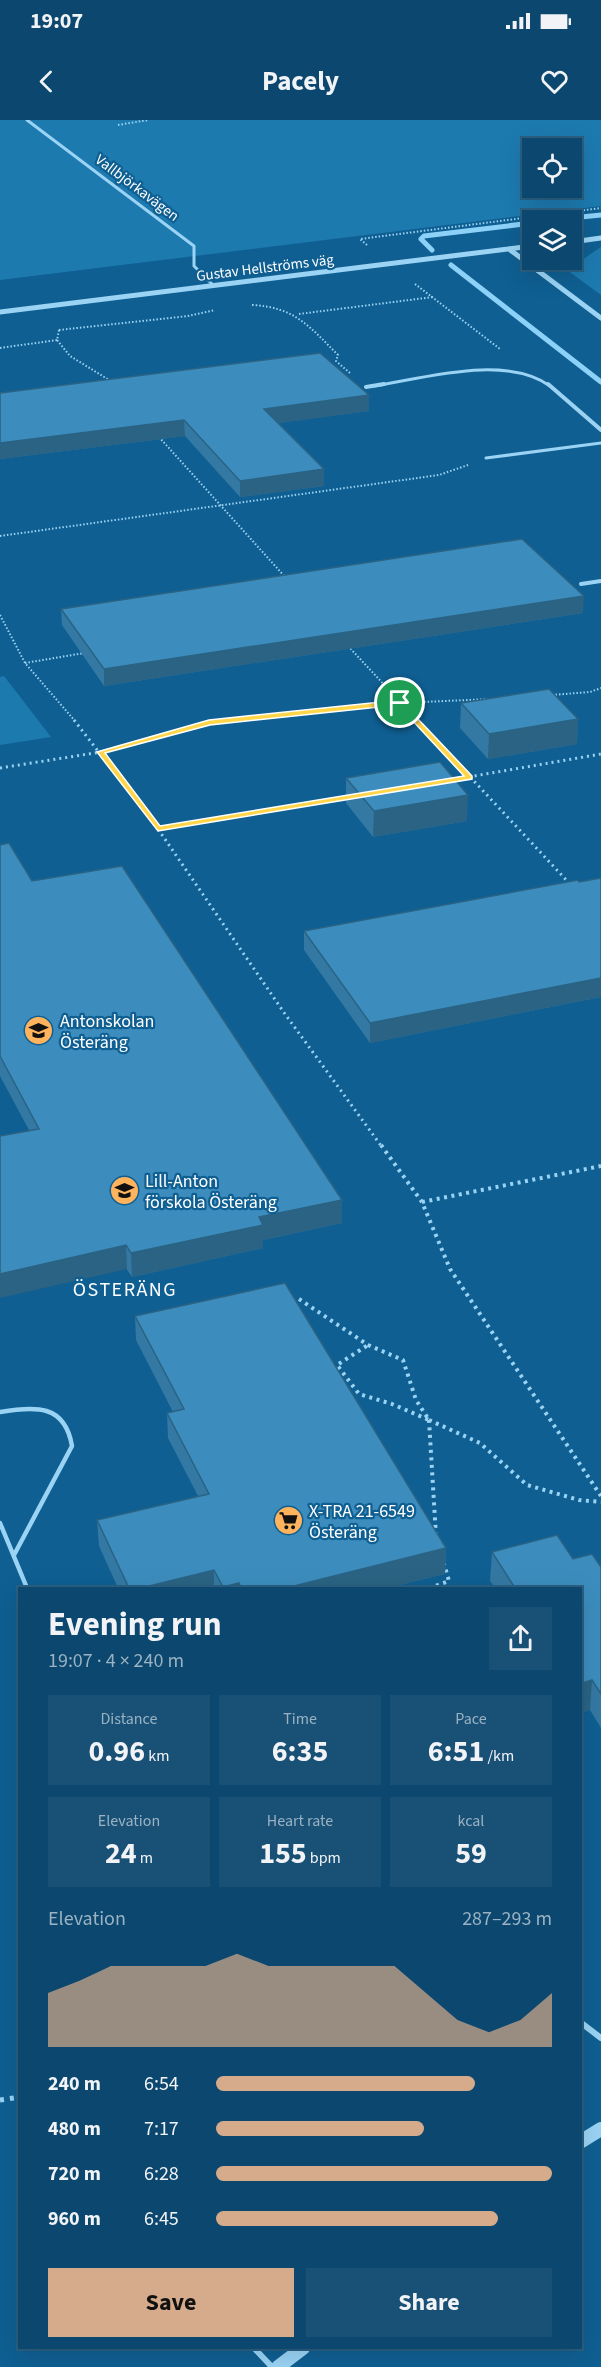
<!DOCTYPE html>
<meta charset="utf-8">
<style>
:root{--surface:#0b476e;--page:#195176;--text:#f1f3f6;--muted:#9ab2c2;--line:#2b5f81;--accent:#d6ab8b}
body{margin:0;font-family:"Source Sans 3",sans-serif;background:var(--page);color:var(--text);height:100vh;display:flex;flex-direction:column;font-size:22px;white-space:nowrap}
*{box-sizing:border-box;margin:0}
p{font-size:20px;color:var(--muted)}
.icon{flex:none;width:33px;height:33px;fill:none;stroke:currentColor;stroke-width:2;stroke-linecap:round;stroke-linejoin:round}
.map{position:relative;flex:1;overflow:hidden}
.panel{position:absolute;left:18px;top:1467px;width:564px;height:762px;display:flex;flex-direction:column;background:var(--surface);border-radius:0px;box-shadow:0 6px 24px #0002,0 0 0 2px var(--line)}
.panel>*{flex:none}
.buttons{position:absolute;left:522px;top:18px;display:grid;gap:12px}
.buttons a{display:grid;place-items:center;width:60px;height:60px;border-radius:0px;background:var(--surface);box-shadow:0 6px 24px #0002,0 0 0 2px var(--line);font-size:30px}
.pin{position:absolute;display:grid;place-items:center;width:51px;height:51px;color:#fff;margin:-26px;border:3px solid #fff;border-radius:50%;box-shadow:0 2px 6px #0007}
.round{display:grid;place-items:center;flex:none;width:63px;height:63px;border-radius:0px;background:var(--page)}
.headline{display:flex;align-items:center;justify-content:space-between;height:102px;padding:0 30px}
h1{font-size:33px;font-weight:700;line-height:45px}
.figures{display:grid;grid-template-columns:repeat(3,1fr);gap:9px;height:102px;padding:6px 30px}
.figures div{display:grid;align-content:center;border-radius:0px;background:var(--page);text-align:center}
.figures b{font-size:30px;font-weight:700}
.figures small{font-size:16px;font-weight:400}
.figures p{font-size:16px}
.chart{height:168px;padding:12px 30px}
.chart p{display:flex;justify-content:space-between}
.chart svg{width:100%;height:108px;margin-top:6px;fill:var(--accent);opacity:.7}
.cta{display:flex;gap:12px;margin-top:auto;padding:12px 30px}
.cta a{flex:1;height:69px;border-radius:0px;background:var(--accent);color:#111;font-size:24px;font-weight:700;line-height:69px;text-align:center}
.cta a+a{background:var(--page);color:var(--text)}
ul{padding:0 30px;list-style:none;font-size:20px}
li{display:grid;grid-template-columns:96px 72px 1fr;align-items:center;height:45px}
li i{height:15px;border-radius:8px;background:var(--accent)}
.status{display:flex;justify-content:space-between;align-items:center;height:42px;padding:0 30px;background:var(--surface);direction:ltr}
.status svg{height:16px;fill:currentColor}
header{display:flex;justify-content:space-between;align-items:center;height:78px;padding:0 30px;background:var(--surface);font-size:27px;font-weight:700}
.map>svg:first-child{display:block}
</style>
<div class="status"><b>19:07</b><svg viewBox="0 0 49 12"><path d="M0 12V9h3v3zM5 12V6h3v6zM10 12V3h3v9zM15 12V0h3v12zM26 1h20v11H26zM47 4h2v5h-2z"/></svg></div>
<header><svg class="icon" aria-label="back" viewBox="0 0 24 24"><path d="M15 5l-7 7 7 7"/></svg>Pacely<svg class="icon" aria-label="heart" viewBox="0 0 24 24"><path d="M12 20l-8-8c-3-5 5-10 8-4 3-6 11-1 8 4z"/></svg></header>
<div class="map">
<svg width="601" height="2247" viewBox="0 0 601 2247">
<rect width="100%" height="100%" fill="#0f5f92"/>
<path fill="#1d7aaf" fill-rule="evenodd" d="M0,0H601V86L0,160ZM532,28H572V68H532Z
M601,127V175L567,150Z
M4,556L51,617L0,625V557Z"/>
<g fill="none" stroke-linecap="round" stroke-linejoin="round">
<path stroke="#8bd1f8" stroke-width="5" d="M551,100L601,95
M432,130L421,119L424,116L532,103
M451,145L601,262"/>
<path stroke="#9ad3f4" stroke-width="2" stroke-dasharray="1.5 2" stroke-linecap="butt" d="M118,5L148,0
M367,125L360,119L601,88
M415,164L500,229
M252,185C295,187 310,207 338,235L336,241L351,254
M299,194L433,177
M59,210L57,220L70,236L114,263
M59,210L188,196L215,190
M0,228L57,220
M159,317L286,458
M0,416L439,355L468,345
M0,495L25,543L75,601
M348,526L418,601
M25,543L84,533
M552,575L590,572L601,568
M215,601L400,583L490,579"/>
<path stroke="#9ad3f4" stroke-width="3" stroke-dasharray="2 4" stroke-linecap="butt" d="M74,600L158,709L285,894L382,1027
M417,600L570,764
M0,648L101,632L209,602L230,600
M451,660L601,634
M158,709L349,677"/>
<path stroke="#9ad3f4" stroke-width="4" stroke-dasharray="3 4.5" stroke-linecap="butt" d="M381,1025L422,1082L450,1149L601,1376
M422,1082L601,1046
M299,1179L368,1225
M368,1225L403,1240L416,1280L429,1300L392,1284L359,1274L337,1245Z
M429,1300L480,1323L527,1365L579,1380L601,1382
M429,1300L436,1416
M429,1468L449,1461L444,1444"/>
<path stroke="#9ad3f4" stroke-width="5" stroke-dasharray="4 6" stroke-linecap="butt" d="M0,1980L20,1977"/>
<path stroke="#9ad3f4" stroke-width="3" d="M486,338L601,323"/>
<path stroke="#9ad3f4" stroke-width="4.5" d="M0,1292C35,1286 65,1284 72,1326L14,1435
M0,1403L27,1468"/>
<path stroke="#9ad3f4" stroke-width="6" d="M580,1902L601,1918
M254,2228L272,2247"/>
<path stroke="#9ad3f4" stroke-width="3" d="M27,0L194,126V146L214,166
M374,266C425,258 505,234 550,266"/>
<path stroke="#9ad3f4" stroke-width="4" d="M548,264L601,310
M366,267L384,264
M581,464L601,461"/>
<path stroke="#9ad3f4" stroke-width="5" d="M572,122L601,118
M509,129L601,198
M0,192L532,126"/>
<path stroke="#9ad3f4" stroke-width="14" d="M580,2022L601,2009
M278,2247L303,2228"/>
</g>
<path fill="#3479a3" d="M0,273L369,275V291L278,303L324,349V366L240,377L185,316L0,339Z
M61,489L583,493L104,566L62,505Z
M461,583L578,599L577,624L488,639L460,608Z
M346,658L467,701L373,717L346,683Z
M0,725L32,761L342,1103L263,1120V1128L132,1157L29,1010L0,956Z
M601,758V877L370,923L304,830V811Z
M135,1196L446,1428L445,1454L387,1468H118L99,1426L97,1400L198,1376L168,1318L167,1293L173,1292L136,1220Z
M492,1432L573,1439L601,1447V1608L590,1590L580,1593V1468H495L490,1461Z"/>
<path fill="#2a6384" d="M369,275V291L264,305V289Z
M184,300L185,316L0,339V323Z
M324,349V366L240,377V361Z
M584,476L583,493L104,566V549Z
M578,599L577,624L488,639L489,614Z
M468,675L467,701L373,717L374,691Z
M601,858V877L370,923V903Z
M342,1080V1103L263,1120V1128L132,1157L131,1133L259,1097Z
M126,1125L127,1149L0,1178V1154Z
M446,1428L445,1454L387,1468H286Z
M214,1450V1468H141Z
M239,1463V1468H223V1467Z
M592,1560L590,1590L580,1593V1564Z"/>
<path fill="#3c8dbd" stroke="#2a6384" stroke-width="1.5" d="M320,233L369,275L264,289L324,349L240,361L184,300L0,323V273Z
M522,419L584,476L104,549L61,489Z
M549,569L578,599L489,614L461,583Z
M440,642L468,675L374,691L346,658Z
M9,723L32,761L122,746L342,1080L259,1097L263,1105L131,1133L126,1125L0,1154V1016L39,1009L0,936V725Z
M601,758V858L370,903L304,811L578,760L579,762Z
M285,1163L446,1428L286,1468H241L239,1463L223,1467L214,1450L141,1468H129L97,1400L209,1374L167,1293L184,1289L135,1196Z
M557,1415L573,1439L592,1434L601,1447V1574L592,1560L580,1564V1468H515L492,1432Z"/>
<path fill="#ffd54a" stroke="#fff" stroke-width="1.5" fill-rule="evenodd" d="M400,580L472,656V659L158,711L97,632L209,600ZM398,585L464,656L160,706L105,633L210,605Z"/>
<defs>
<symbol id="school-disc" viewBox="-11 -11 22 22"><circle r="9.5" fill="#ffb35d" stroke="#0f5f92"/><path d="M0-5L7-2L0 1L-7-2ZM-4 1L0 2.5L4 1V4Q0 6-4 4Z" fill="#111"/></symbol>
<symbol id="supermarket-disc" viewBox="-11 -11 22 22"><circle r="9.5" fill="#ffb35d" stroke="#0f5f92"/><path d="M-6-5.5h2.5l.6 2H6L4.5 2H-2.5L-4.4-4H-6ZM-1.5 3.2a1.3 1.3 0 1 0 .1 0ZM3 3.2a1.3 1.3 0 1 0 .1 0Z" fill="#111"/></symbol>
</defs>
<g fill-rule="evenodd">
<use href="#school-disc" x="22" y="894" width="33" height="33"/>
<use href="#school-disc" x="108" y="1054" width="33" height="33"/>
<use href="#supermarket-disc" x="272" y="1384" width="33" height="33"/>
</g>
<g text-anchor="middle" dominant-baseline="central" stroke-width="4.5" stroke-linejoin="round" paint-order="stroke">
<g font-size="15" fill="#fff" stroke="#0f5f92">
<text transform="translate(137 68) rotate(37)">Vallbjörkavägen</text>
<text transform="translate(265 148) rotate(-7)">Gustav Hellströms väg</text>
</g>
<g font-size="18" fill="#fff" stroke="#0f5f92" text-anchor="start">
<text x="60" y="901">Antonskolan<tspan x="60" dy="21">Österäng</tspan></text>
<text x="145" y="1061">Lill-Anton<tspan x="145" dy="21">förskola Österäng</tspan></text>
<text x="309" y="1391">X-TRA 21-6549<tspan x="309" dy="21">Österäng</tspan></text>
</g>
<g font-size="20" letter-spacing="1.5" fill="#fff" stroke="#0f5f92">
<text x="125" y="1170">ÖSTERÄNG</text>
</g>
</g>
</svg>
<div class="buttons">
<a><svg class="icon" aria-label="locate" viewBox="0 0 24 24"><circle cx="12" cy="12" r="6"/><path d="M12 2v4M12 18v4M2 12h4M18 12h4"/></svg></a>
<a><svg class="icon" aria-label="layers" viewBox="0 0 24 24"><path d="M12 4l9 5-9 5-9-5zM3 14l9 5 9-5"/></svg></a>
</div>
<div class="pin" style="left:400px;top:583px;background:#1e9e55"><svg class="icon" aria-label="arrive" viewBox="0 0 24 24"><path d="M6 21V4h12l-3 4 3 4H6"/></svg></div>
<section class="panel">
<div class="headline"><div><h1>Evening run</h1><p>19:07 · 4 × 240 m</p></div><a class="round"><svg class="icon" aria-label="share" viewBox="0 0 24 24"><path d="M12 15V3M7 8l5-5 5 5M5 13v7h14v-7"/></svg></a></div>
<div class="figures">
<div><p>Distance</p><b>0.96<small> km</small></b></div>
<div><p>Time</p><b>6:35</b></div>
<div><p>Pace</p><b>6:51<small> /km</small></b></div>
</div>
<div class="figures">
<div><p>Elevation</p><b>24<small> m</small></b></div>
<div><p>Heart rate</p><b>155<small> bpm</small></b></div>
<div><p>kcal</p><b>59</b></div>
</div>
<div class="chart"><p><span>Elevation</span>287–293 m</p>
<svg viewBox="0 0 160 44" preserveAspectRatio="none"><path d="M0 44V22L10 17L20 11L30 11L40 11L50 11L60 6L70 11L80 11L90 11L100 11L110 11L120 22L130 33L140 38L150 33L160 22V44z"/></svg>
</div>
<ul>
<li><b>240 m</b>6:54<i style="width:77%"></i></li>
<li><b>480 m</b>7:17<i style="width:62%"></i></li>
<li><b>720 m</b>6:28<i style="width:100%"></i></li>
<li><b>960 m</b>6:45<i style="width:84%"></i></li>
</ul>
<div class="cta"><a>Save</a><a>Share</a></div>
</section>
</div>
